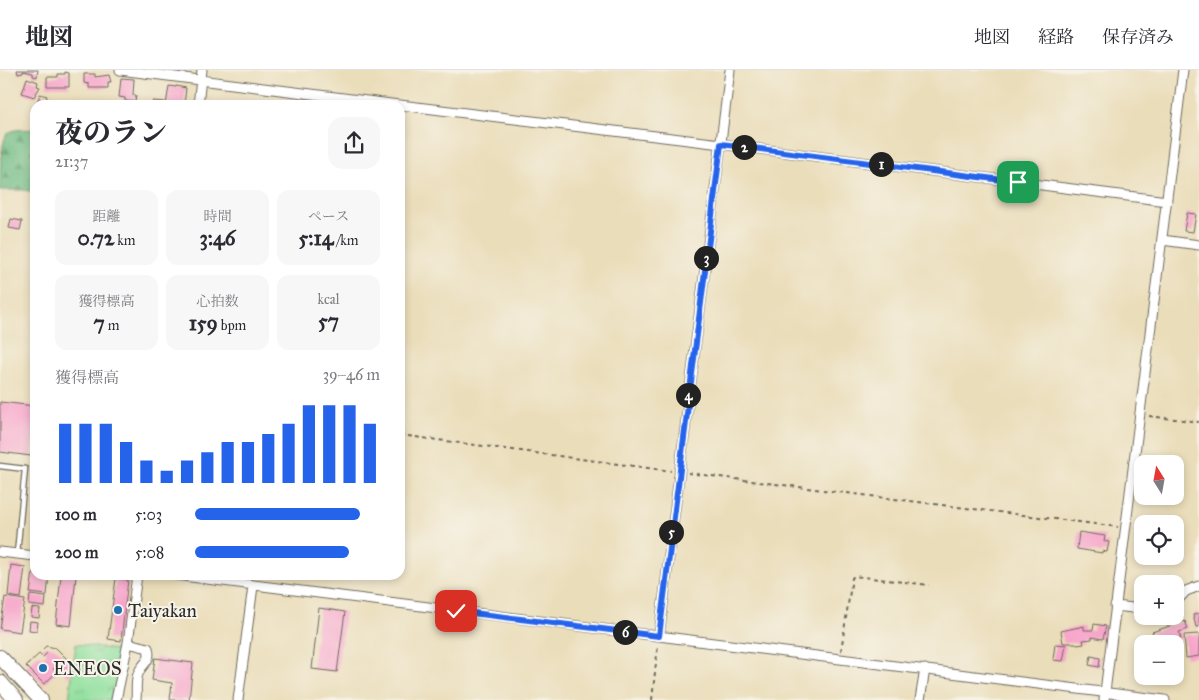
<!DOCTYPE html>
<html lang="ja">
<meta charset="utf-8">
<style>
:root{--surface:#fff;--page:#f7f7f7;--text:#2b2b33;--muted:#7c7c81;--line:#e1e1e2;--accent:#2563eb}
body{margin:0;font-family:"IM FELL Great Primer","Noto Serif JP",serif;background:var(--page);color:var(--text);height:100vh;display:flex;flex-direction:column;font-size:19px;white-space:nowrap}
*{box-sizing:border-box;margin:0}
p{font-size:16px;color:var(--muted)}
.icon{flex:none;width:28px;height:28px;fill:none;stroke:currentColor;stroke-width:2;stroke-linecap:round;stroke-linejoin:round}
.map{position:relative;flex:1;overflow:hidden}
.panel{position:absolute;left:30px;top:30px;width:375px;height:480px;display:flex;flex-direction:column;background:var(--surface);border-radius:15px;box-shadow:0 2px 8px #0003}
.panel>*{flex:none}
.needle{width:32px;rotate:349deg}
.controls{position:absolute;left:1134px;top:385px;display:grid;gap:10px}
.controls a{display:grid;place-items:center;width:50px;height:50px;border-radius:10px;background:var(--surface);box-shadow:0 2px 8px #0003;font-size:25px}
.pin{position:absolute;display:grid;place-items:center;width:42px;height:42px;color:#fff;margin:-21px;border-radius:10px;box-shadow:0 2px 8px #0006}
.km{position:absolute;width:25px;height:25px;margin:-12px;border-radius:50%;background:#222;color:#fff;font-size:14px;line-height:25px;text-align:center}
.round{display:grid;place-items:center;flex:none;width:52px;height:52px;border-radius:15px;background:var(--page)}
.head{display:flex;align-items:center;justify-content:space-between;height:85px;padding:0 25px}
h1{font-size:28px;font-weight:800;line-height:38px}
.figures{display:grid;grid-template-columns:repeat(3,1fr);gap:8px;height:85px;padding:5px 25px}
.figures div{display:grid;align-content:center;border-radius:12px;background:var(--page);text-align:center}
.figures b{font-size:21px;font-weight:800}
.figures small{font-size:14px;font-weight:400}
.figures p{font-size:14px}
.chart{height:140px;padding:10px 25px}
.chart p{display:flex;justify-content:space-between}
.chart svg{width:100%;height:90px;margin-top:5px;stroke:var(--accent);stroke-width:6}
ul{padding:0 25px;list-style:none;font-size:16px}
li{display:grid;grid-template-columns:80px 60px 1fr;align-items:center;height:38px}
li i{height:12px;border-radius:6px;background:var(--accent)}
header{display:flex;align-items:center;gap:30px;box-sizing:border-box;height:70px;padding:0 25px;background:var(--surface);border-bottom:1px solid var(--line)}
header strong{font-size:24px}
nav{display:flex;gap:28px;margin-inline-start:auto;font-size:18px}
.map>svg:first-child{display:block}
</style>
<header>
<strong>地図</strong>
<nav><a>地図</a><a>経路</a><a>保存済み</a></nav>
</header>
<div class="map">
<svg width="1199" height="630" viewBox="0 0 1199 630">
<defs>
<pattern id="grass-tufts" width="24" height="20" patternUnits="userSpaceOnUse" patternTransform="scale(1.25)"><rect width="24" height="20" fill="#91e09e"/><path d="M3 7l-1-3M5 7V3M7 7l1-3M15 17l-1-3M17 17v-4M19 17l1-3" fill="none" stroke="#7dc088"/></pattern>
<pattern id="forest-firs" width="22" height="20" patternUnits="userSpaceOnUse" patternTransform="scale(1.25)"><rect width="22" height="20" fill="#74be85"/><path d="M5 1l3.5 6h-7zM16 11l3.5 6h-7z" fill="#5f9b6d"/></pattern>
</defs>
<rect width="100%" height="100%" fill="#f7f3e8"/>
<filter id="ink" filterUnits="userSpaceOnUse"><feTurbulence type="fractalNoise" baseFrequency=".02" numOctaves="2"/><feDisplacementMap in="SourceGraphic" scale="10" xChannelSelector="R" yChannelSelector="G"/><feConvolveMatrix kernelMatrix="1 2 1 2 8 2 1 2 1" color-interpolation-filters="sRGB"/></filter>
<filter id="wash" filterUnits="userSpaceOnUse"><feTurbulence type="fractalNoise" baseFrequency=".0096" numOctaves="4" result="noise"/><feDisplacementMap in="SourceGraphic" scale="20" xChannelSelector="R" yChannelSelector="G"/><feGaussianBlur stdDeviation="1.12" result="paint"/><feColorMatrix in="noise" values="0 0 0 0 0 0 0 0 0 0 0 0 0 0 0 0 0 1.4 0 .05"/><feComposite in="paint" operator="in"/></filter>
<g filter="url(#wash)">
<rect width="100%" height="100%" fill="#eaddb9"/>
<path fill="url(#grass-tufts)" stroke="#5e8664" d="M76,574L122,581L119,603L110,630H69Z"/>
<path fill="url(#forest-firs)" stroke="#507458" d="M35,59V122L23,120H0C0,107 0,71 8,63C15,58 27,60 35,59Z"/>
<g id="blocks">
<path fill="#f7a5ca" d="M17,0H38L37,7L33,6V3L23,1V3L18,4Z
M65,2L69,3V17H47V7H58V4H65Z
M84,4H95V7L109,5L111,12H108V18H89V14L84,13Z
M27,8L38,12L37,16L40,17L34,27L22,23Z
M121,8L134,9L133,25H136L135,32L125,31V28L119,27Z
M169,16L176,17V16L186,18L184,35H166Z
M40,24L47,26L45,35L37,34Z
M153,31L165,32V35H151Z
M1187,143L1196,144L1193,162L1184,161Z
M11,149L22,151L20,160L9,158Z
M0,332L35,336V369L34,368L31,386L0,382Z
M1079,462L1105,466L1104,471L1109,472L1107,482L1102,481V483L1077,479Z
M11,495L25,497L21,528L8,526Z
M33,502H35V505H49L47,525L30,523Z
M61,505L76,506L71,556L56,554Z
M116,508L128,510L121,571L108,569Z
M30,525L46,527L45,537L29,535Z
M5,527L25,530L20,562L0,559Z
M32,538L40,539L39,548L31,547Z
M319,538L345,542L337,602L312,599Z
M1199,543V557H1196L1193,545Z
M30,551L38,552L37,561L29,560Z
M1185,551L1188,559L1179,562L1181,569L1168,574H1152L1151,572L1158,571L1157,567L1154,568L1152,562Z
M1094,554L1106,556L1103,569L1092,567V569L1083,570L1084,574L1077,575L1076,573H1063L1061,561L1084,556V560H1093Z
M1199,564V586L1186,588L1184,565Z
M1055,574L1066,575L1063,591L1053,590Z
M46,576L56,578L71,593L70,606L65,605V601L58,594L53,599L57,602L44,614L26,596L39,584L43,587L47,583L43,579Z
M1091,586L1100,588L1099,597L1089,595Z
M155,588L193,593L189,630H170L172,613L152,610Z"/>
</g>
</g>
<g filter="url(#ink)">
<use href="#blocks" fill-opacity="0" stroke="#6e695d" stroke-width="1"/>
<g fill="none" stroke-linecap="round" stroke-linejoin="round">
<defs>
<path id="service" d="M0,396L25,399L17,484"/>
<path id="minor" d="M120,0L399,35
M198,35L202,0
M400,35L721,74L1167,131
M1162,170L1199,175
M0,482L35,486
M175,505L1165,630
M1175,533L1186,521L1199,516
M1115,536L1142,539
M659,566L730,0
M128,573L148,578C152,593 142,592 138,604C135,613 137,622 136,630
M116,630L128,573L137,505
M238,630L253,516
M920,630L925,599
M1104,630L1183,0"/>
<path id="trunk" d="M0,587L41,630
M0,612L16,630"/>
</defs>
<use href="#service" stroke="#6e695d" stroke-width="7"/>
<use href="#minor" stroke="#6e695d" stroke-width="11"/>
<use href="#trunk" stroke="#6e695d" stroke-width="16"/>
<path stroke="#6e695d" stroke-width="2" stroke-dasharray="4 4" stroke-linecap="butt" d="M1149,346L1199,352
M400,365L671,401
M688,403L1118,457
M841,581L852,508L854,506L929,515
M652,630L658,575"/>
<use href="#service" stroke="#fff" stroke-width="4.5"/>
<use href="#minor" stroke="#fff" stroke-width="9"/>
<use href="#trunk" stroke="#fff" stroke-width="14"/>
</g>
</g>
<g fill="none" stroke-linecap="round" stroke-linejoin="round" filter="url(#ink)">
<defs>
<path id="route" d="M456,541L659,566L721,74L1018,112"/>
</defs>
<use href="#route" stroke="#fff" stroke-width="10"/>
<use href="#route" stroke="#2563eb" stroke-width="6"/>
</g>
<g fill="#1f6fb2" stroke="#f7f3e8" stroke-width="2">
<circle cx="118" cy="540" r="5"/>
<circle cx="43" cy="598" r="5"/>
</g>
<g text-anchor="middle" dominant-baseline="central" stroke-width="4" stroke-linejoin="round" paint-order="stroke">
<g font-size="19" fill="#2b2b2b" stroke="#f7f3e8" text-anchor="start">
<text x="128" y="540">Taiyakan</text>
<text x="53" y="598">ENEOS</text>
</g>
</g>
</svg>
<div class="controls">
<a><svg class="needle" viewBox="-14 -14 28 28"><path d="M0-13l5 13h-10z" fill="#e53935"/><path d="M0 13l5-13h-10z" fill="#7c7c81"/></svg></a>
<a><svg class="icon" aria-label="locate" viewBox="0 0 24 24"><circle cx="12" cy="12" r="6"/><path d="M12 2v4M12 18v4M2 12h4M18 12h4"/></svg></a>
<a>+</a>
<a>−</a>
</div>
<div class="pin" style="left:1018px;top:112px;background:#1e9e55"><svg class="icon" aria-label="arrive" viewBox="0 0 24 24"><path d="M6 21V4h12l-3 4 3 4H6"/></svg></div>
<div class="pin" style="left:456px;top:541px;background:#d93025"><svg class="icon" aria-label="check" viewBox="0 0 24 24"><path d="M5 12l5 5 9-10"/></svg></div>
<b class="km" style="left:881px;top:94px">1</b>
<b class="km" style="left:744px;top:77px">2</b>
<b class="km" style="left:706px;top:188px">3</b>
<b class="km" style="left:688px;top:325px">4</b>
<b class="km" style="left:671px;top:462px">5</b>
<b class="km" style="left:625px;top:562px">6</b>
<section class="panel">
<div class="head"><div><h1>夜のラン</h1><p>21:37</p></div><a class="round"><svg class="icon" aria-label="share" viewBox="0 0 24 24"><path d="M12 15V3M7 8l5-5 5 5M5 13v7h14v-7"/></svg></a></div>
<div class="figures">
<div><p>距離</p><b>0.72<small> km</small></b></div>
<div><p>時間</p><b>3:46</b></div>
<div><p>ペース</p><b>5:14<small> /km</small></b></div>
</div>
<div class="figures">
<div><p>獲得標高</p><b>7<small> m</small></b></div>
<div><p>心拍数</p><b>159<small> bpm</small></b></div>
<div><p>kcal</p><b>57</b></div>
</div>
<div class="chart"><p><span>獲得標高</span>39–46 m</p>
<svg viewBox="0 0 160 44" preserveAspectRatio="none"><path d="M5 44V15M15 44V15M25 44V15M35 44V24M45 44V33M55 44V38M65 44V33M75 44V29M85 44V24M95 44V24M105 44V20M115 44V15M125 44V6M135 44V6M145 44V6M155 44V15"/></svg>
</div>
<ul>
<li><b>100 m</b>5:03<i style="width:89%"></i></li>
<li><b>200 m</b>5:08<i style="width:83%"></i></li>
</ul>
</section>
</div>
